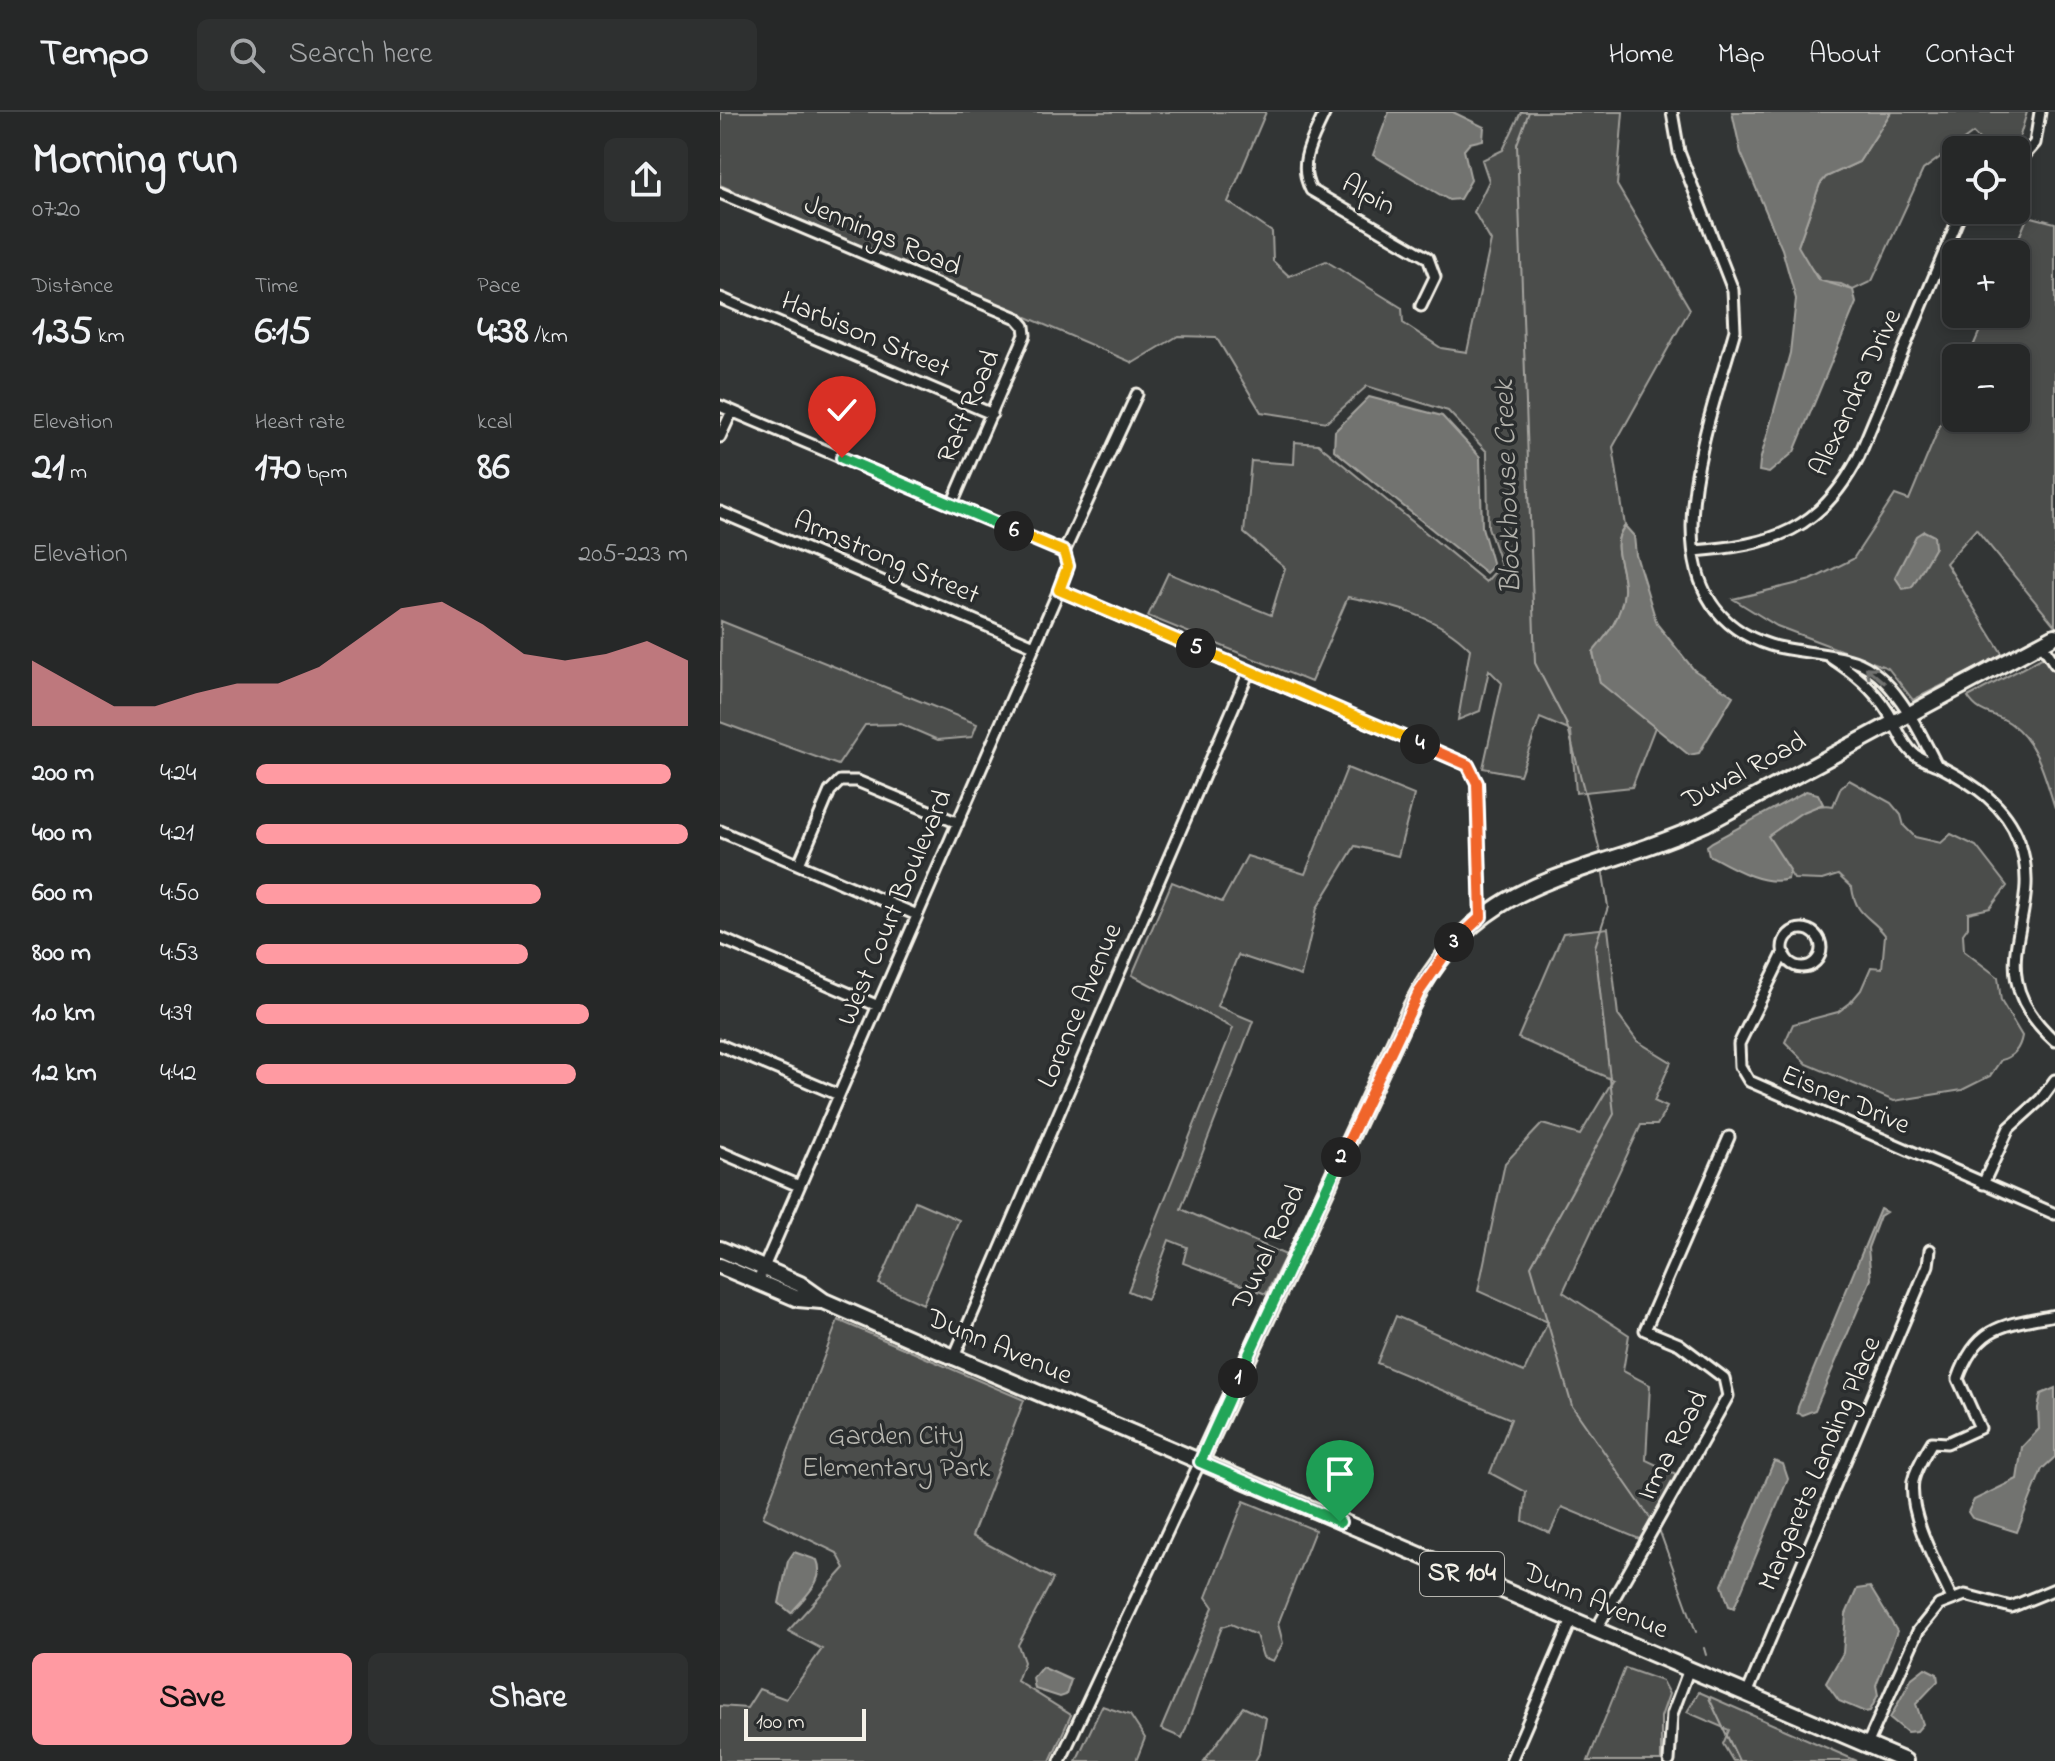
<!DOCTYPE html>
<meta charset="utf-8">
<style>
:root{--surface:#262828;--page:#2e3030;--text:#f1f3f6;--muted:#a4a6a8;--line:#424445;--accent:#ff9aa2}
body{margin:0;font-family:"Indie Flower",sans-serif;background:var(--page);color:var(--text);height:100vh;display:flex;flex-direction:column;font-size:30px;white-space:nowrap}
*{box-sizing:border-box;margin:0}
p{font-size:26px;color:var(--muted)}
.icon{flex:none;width:44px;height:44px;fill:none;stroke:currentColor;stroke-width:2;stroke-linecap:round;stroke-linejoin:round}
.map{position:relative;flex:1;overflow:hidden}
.drawer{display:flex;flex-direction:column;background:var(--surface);width:720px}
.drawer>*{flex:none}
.tools{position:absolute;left:1222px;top:24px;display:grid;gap:16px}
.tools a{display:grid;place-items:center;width:88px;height:88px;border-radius:12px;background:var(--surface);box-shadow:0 4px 12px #0003,0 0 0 2px var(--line);font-size:40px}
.scale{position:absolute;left:24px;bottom:20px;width:122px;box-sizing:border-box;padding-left:8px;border:4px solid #f4f1e8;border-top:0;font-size:22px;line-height:28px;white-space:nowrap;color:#f4f1e8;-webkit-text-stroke:6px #2a2d2e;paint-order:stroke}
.pin{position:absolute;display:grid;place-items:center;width:68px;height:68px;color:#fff;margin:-82px -34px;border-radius:50% 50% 50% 0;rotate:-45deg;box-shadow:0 0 8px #0007}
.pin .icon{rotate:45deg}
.km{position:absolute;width:40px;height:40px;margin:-20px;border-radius:50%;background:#222;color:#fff;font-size:22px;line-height:40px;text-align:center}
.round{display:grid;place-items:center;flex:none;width:84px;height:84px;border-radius:12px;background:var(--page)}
.overview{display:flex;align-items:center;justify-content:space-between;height:136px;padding:0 32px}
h1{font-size:44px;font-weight:800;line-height:60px}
.metrics{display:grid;grid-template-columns:repeat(3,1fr);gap:12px;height:136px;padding:8px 32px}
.metrics div{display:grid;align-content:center}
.metrics b{font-size:40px;font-weight:800}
.metrics small{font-size:22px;font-weight:400}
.metrics p{font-size:22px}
.chart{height:224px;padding:16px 32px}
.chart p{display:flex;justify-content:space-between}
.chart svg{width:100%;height:144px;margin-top:8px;fill:var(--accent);opacity:.7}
.action{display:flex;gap:16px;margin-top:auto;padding:16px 32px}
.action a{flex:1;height:92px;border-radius:12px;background:var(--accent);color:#111;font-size:32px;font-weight:800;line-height:92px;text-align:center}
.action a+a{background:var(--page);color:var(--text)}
ul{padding:0 32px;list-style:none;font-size:26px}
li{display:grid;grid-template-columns:128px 96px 1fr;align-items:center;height:60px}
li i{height:20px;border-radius:10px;background:var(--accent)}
header{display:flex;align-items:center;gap:48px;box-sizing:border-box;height:112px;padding:0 40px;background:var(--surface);border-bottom:2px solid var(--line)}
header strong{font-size:38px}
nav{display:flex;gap:44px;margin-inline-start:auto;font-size:28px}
.search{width:560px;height:72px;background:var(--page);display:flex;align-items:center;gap:20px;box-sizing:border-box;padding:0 28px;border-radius:12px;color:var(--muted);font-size:30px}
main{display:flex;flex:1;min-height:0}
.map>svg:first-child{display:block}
</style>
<header>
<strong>Tempo</strong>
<div class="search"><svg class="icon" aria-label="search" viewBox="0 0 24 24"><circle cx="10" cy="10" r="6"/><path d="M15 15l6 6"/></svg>Search here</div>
<nav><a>Home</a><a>Map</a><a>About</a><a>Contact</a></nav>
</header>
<main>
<section class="drawer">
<div class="overview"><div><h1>Morning run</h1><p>07:20</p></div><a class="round"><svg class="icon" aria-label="share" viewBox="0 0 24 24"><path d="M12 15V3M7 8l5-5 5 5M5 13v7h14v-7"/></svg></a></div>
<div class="metrics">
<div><p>Distance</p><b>1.35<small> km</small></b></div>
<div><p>Time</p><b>6:15</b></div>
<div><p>Pace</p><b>4:38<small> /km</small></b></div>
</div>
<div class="metrics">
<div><p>Elevation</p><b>21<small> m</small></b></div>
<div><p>Heart rate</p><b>170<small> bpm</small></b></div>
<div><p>kcal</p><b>86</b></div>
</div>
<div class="chart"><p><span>Elevation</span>205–223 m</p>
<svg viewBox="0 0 160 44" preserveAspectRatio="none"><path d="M0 44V24L10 31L20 38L30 38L40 34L50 31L60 31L70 26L80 17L90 8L100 6L110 13L120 22L130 24L140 22L150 18L160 24V44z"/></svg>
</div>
<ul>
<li><b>200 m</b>4:24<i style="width:96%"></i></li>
<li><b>400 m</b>4:21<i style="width:100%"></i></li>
<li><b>600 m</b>4:50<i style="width:66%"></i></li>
<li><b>800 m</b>4:53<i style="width:63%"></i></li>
<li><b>1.0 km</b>4:39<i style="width:77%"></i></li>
<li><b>1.2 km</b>4:42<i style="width:74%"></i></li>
</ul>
<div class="action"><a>Save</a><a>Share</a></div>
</section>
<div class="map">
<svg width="1335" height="1649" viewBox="0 0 1335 1649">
<rect width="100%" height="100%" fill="#323535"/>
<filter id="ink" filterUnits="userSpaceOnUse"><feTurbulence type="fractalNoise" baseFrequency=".0125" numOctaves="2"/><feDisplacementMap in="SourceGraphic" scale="16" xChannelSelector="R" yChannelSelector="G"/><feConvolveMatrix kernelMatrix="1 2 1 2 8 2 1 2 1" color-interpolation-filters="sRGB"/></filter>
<g filter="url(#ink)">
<path fill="#4b4d4c" stroke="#a09f9a" stroke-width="2" d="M1,0H546L508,90L552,120L553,149L569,164L606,149L682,196L683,211L721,236L747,240L771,129L754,100L769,69L762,48L783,38L801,0H903L897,73L970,197L893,335L905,414C888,434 906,456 904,480C902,504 888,522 873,541L881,571L935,615L912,675L856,681L851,619L820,606L800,663L763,656L782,571L769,558L760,599L738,608L750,537C719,504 670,493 628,485L591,570L428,504L448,461L551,503L565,456L524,421L531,349L574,352L575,330L598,332L766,470L781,453L768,415L767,340L728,299L647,274L607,310L541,300L496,225L458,224L413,251L0,73Z
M1171,0H1307L1299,27L1287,38H1270L1253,21L1203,58L1152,169L1133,178L1121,172L1102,170L1078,140V134L1100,72L1106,65L1139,50Z
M1308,104L1335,111V514L1256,417L1226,451L1283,543L1193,588L1168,556L1057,514L1013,487L1091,468L1133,447L1175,383L1189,388L1236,275V306H1296V246H1248L1267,202H1296V142H1292Z
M1,509L257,612L252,625L218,628L181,612L145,613L118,653L0,610Z
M1335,539V696C1325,665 1318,631 1290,611C1274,600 1260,604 1248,585Z
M627,656L694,683L678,744L635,734L597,796L581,864L518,843L497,894L533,909L461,1097L566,1143L546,1182L463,1151L467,1135L449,1128L427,1187L408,1179L513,916L412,863L452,770L502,790L527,744L585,762Z
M1129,668L1171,691L1181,703L1184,714L1195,725L1221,731L1231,722L1256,734L1287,774L1270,796L1248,801V815L1243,822L1244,839L1278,865L1281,889L1302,924C1300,936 1293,945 1281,948L1270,964L1242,978L1174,989L1087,952L1065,930L1073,912L1118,900L1130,891L1141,878L1151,855L1162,856L1165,823C1151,804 1136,805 1132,776L1118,763L1102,768L1074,767L1047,726C1058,709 1094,689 1113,694L1121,675Z
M888,816L898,903L917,929L951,950L934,989L947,995L937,1013H921L843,1180L909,1223L903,1259L930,1273L926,1348L956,1362L924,1429L842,1395L830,1421L803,1409L806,1380L770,1361L791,1307L657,1251L676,1204L804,1260L828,1210L758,1179L785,1051L822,1012L860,1023L893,968L798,926L843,821Z
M195,1089L239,1108L203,1192L159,1172Z
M118,1208L304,1288L252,1424L333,1467L298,1533L304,1550L297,1569L351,1603L330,1649H0V1594L27,1596L39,1577L66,1587L102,1537L68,1519L125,1456L117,1441L43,1405Z
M524,1389L595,1418L558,1512L563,1531L553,1549L543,1545L536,1523L511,1512L502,1515C486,1553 478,1588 462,1626L441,1617L493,1495L486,1485Z
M905,1556L942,1569L949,1582L941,1605V1649H868Z
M979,1580L1137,1649H1013L1003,1632L1009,1618L967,1600Z
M382,1594L410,1603L425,1626L416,1649H356Z
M523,1595L546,1606L540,1640L535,1649H484Z"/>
<path fill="#727370" stroke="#a6a5a0" stroke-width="2" d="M669,0H733L764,15L763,28L750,31L744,38L751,68L740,87L729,88L653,43Z
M1012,0H1171L1139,50L1106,65L1100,72L1078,134L1098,168L1133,178L1136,191L1074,340L1049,361L1039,359L1040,349L1070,241L1076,187L1062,137L1021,41Z
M649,285L722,304L760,345L762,415L773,454L766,461L614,338L615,319Z
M905,414L914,424L916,443L937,512L974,558L1013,584L979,641L969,643L880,571L873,540C888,522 902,504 904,480C906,456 888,434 905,414Z
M1204,419L1214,424L1215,435L1192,475L1183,477L1175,465L1196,424Z
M1086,679L1098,682L1103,692L1081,701L1048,724L1070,758L1068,767C1044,775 1011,755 989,743L987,734L992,730Z
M1160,1097L1166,1100L1160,1104L1148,1136L1151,1167L1095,1298L1082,1303L1077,1301L1078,1295Z
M1335,1276V1345L1322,1357L1297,1420L1252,1406L1248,1400L1254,1388L1297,1367L1302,1335L1319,1317L1318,1296L1321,1282Z
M1054,1349L1063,1352L1068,1367L1014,1496L1009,1494L1002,1473Z
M74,1440L97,1448C106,1469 84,1485 71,1501L59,1491L68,1449Z
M1150,1475L1177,1519L1156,1573L1158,1583L1150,1599L1145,1600L1119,1589L1106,1571L1123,1541L1126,1502L1137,1477Z
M322,1555L351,1568L346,1583L340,1585L315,1577L313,1566Z
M1205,1556L1217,1562L1218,1569L1196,1592L1203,1612L1197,1619L1187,1620L1170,1606L1192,1566Z"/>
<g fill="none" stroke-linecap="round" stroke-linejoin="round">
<path stroke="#a6a5a0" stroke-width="2" d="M809,0L797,32L815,551L847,613L880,739
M883,761L888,795L875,835L894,1002L811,1154L852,1294L930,1406
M940,1420L976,1520
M984,1536L986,1543
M989,1586L1019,1649"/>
<defs>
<path id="street" d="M605,0C594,26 576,50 591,78L708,146L715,165L701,194
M952,0L959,40L1013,178L1015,218C990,309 916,491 1050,533C1077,541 1107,540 1134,549C1173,562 1199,618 1216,652
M1296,53L1315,31L1320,0
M0,81L297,206L304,214L305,223L232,392
M0,186L272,302
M0,294L344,440
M0,325L12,299
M0,400L314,534
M974,439C1052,433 1101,419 1139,344L1242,98
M344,440L417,282
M339,478L748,653L757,671L761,805
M1321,531L1335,552
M1111,546C1134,561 1153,576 1168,600C1176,613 1182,632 1194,642C1201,648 1213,651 1221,655C1254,672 1286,693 1299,729C1328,807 1253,855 1335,929
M0,719L197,803
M79,752L110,679L120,669H137L238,711
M1063 836a19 19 0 1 1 38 0a19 19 0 1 1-38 0Z
M0,826L158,894
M1064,840L1019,932L1020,954L1029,969L1335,1102
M0,933L119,983
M0,1040L79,1074
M1263,1072L1289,1016L1321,987L1335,968
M38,1169L339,478L348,454L344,440
M234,1245L529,559
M1232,1487C1218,1456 1188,1403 1193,1369C1196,1355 1205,1342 1212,1330L1227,1331L1260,1316L1238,1267C1257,1213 1283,1213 1335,1203
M876,1518L1008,1284L1004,1266L959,1232L925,1218L1009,1025
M1027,1582L1208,1153L1210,1138
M1147,1633L1198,1519L1219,1493L1245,1483L1291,1495L1335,1477
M340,1649L480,1350
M791,1649L852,1508
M949,1649L952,1602L969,1557"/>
<path id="secondary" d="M205,1233L234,1245"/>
<path id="primary" d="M0,1137L80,1172L104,1189L205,1233
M0,1154L78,1187L101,1189
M234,1245L1185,1649
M480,1350L691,895C760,758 863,768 985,712L1335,524"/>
</defs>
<use href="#street" stroke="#f4f1e8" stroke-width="15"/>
<use href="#secondary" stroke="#f4f1e8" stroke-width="20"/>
<use href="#primary" stroke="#f4f1e8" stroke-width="20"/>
<use href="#street" stroke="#2a2d2e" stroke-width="9"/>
<use href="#secondary" stroke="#2a2d2e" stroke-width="14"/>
<use href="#primary" stroke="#2a2d2e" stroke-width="14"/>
</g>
<defs><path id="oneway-shaft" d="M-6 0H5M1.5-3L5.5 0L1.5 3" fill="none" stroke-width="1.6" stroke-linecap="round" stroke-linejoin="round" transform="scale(2)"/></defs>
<use stroke="#71726f" href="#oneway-shaft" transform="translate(1155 563) rotate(-140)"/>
</g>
<g fill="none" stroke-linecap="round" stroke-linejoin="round" filter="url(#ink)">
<defs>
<path id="split-1" d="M518,1266L480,1350L620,1410"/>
<path id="split-2" d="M518,1266L621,1045"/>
<path id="split-3" d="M621,1045L699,880L734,830"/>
<path id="split-4" d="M700,632L748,653L757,671L761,805L734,830"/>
<path id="split-5" d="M476,536L700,632"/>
<path id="split-6" d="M294,419L344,440L348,454L339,478L476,536"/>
<path id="split-7" d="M122,346L294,419"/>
</defs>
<use href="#split-1" stroke="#fff" stroke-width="16"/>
<use href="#split-2" stroke="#fff" stroke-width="16"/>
<use href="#split-3" stroke="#fff" stroke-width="16"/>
<use href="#split-4" stroke="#fff" stroke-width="16"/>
<use href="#split-5" stroke="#fff" stroke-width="16"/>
<use href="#split-6" stroke="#fff" stroke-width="16"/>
<use href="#split-7" stroke="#fff" stroke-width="16"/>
<use href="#split-1" stroke="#22a559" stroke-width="10"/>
<use href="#split-2" stroke="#22a559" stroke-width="10"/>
<use href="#split-3" stroke="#f0652b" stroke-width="10"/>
<use href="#split-4" stroke="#f0652b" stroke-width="10"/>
<use href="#split-5" stroke="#f5b400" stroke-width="10"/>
<use href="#split-6" stroke="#f5b400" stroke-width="10"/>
<use href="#split-7" stroke="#22a559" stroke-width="10"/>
</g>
<g text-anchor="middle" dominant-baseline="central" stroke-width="7" stroke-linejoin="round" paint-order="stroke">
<rect fill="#2a2d2e" stroke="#b7b6b0" stroke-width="2" x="700" y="1440" width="84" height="44" rx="6"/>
<g font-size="26" font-weight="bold" fill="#f4f1e8">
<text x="742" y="1462">SR 104</text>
</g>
<g font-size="28" fill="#f4f1e8" stroke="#2a2d2e">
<text transform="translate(648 84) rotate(29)">Alpin</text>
<text transform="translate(162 125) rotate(23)">Jennings Road</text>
<text transform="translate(145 224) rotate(23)">Harbison Street</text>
<text transform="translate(1137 281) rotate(-65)">Alexandra Drive</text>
<text transform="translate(250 295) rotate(-67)">Raft Road</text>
<text transform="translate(166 447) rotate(23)">Armstrong Street</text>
<text transform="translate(1025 660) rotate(-28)">Duval Road</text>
<text transform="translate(176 796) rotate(-67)">West Court Boulevard</text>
<text transform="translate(361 894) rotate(-67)">Lorence Avenue</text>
<text transform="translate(1125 989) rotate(23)">Eisner Drive</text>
<text transform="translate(550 1136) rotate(-65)">Duval Road</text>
<text transform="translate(279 1236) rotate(23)">Dunn Avenue</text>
<text transform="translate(954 1334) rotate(-62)">Irma Road</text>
<text transform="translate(1101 1352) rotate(-67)">Margarets Landing Place</text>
<text transform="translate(875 1490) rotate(23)">Dunn Avenue</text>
</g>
<g font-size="28" fill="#b9b8b1" stroke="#2a2d2e">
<text x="176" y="1325">Garden City<tspan x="176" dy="32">Elementary Park</tspan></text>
</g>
<g font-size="30" font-style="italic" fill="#b3b2ac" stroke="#2a2d2e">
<text transform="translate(789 375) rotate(-92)">Blockhouse Creek</text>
</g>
</g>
</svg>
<div class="tools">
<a><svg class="icon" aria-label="locate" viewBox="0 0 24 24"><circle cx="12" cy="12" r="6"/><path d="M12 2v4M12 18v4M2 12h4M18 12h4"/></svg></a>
<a>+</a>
<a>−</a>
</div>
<div class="scale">100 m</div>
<div class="pin" style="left:620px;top:1410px;background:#1e9e55"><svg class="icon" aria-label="arrive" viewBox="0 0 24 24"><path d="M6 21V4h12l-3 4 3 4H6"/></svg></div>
<div class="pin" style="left:122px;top:346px;background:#d93025"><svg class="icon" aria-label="check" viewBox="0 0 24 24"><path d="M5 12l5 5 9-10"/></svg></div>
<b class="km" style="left:518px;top:1266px">1</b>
<b class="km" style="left:621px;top:1045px">2</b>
<b class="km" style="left:734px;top:830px">3</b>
<b class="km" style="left:700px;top:632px">4</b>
<b class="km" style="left:476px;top:536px">5</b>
<b class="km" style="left:294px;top:419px">6</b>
</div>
</main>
